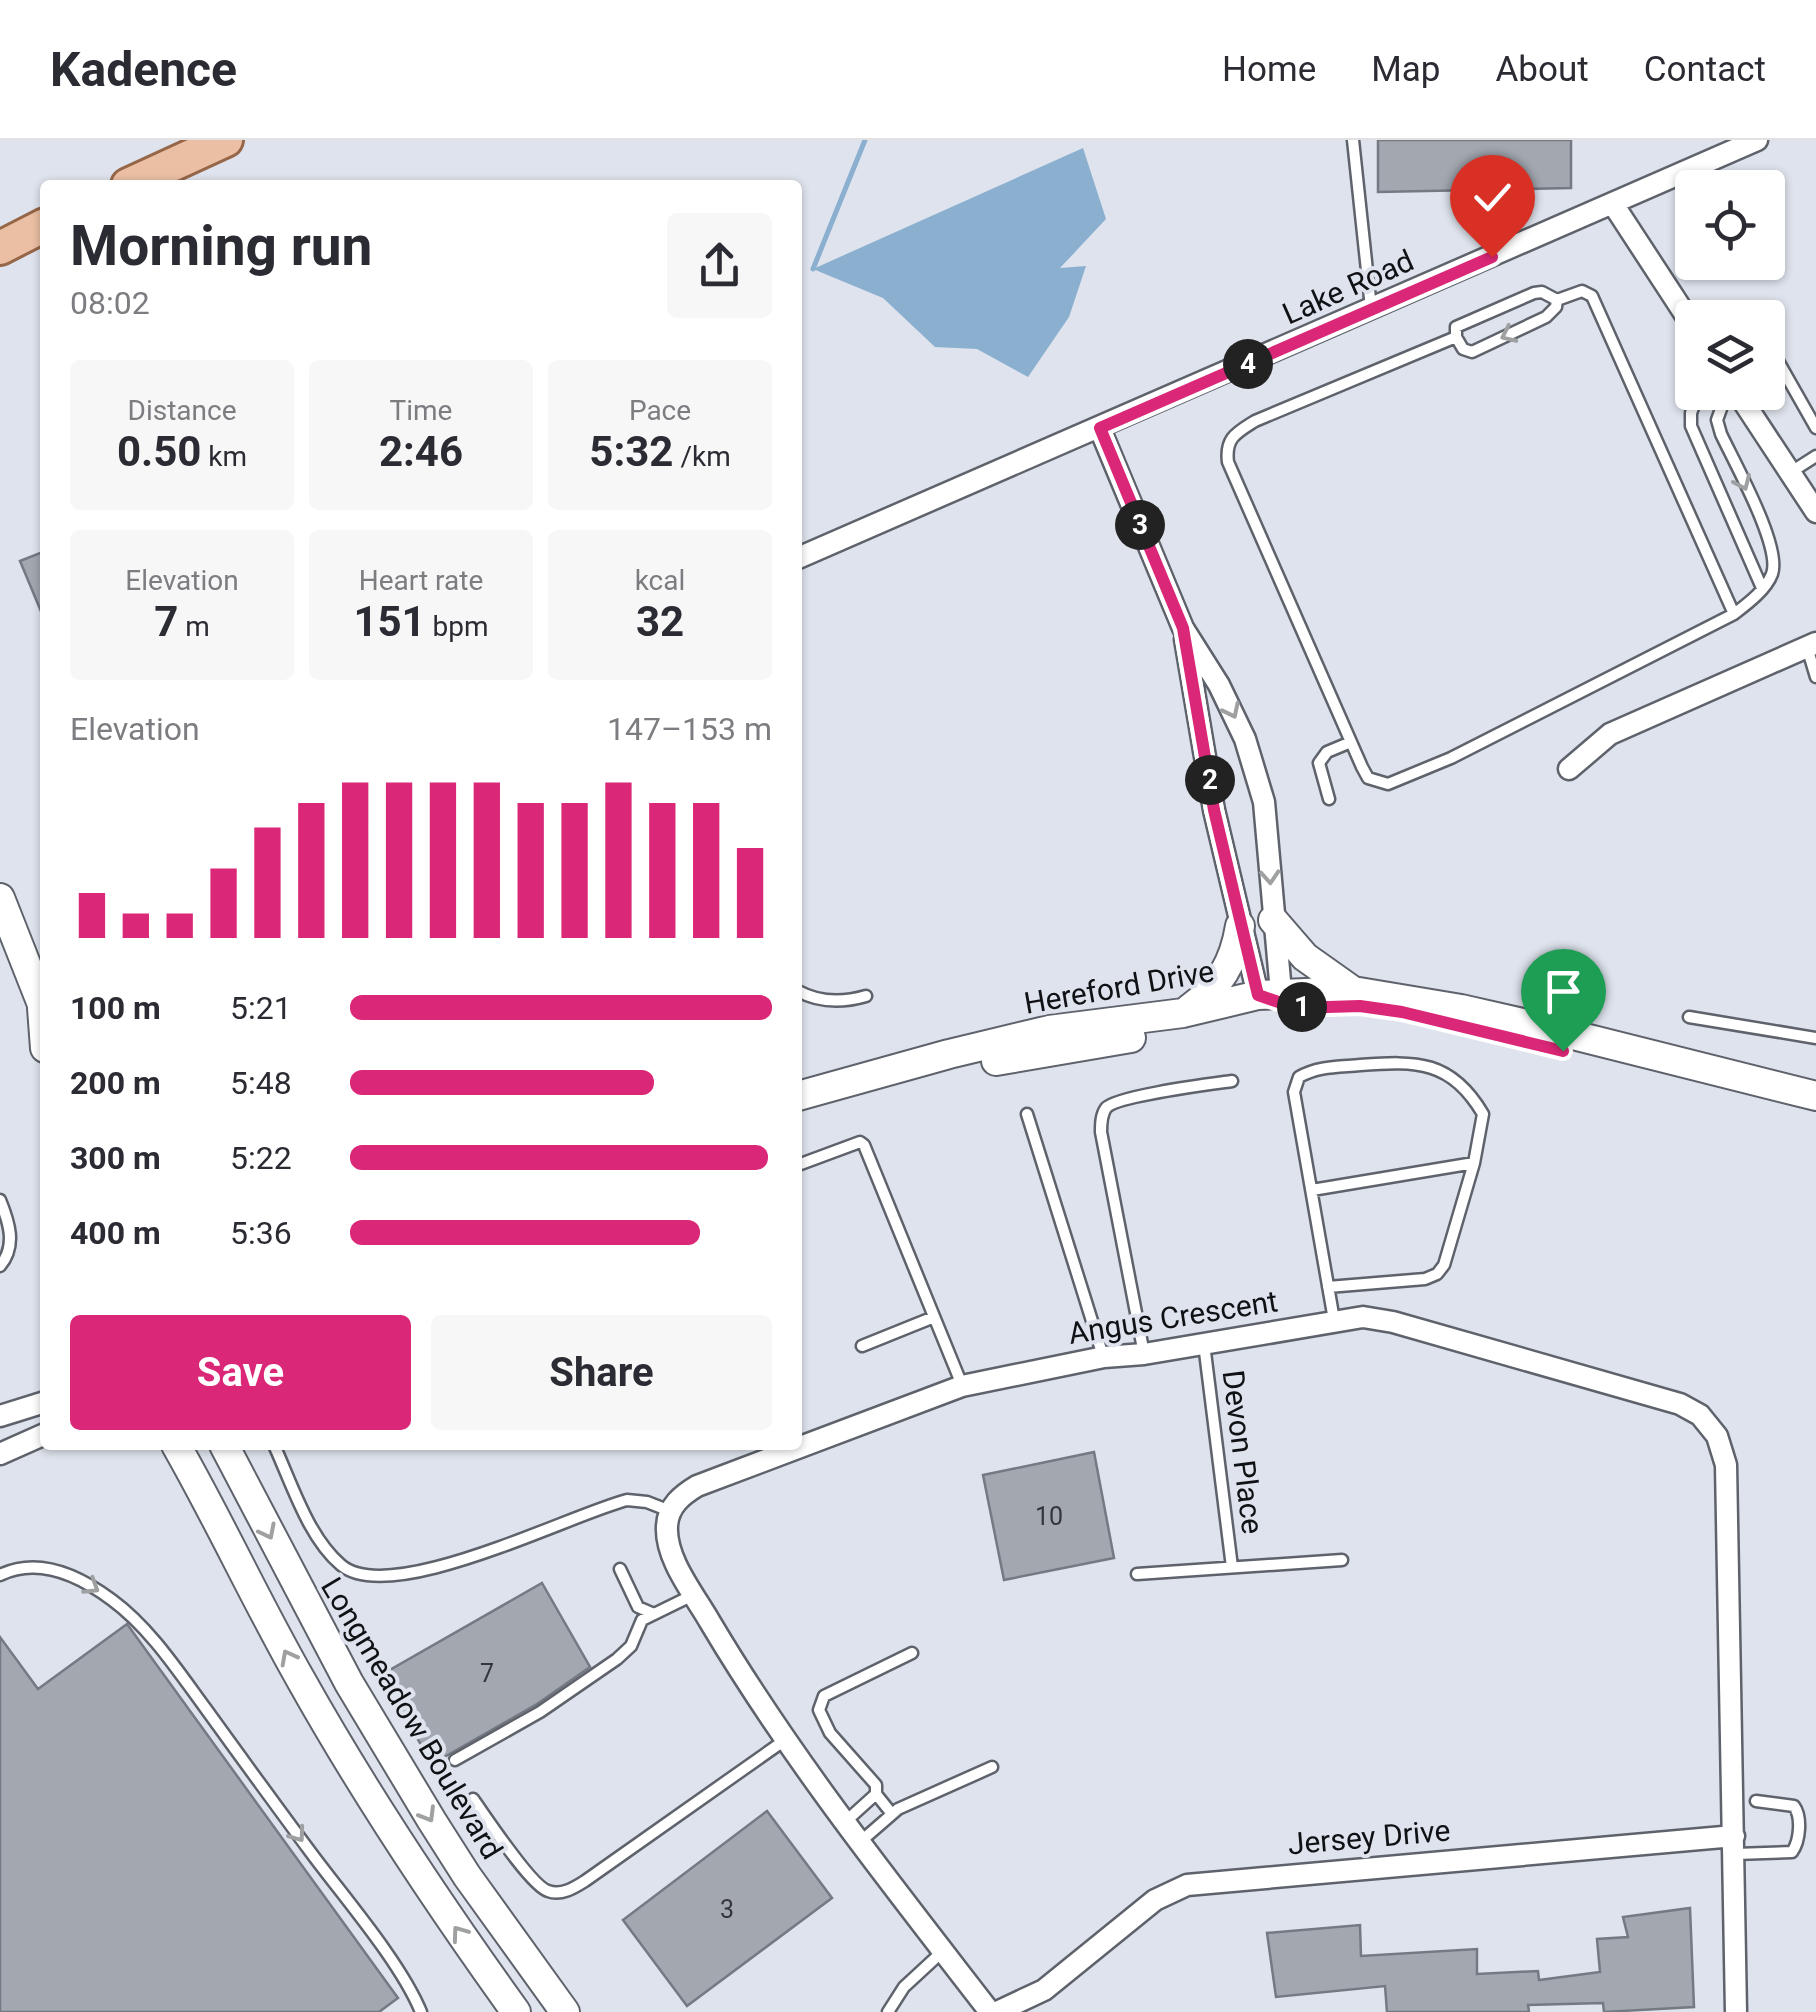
<!DOCTYPE html>
<meta charset="utf-8">
<style>
:root{--surface:#fff;--page:#f7f7f7;--text:#2b2b33;--muted:#7c7c81;--line:#e1e1e2;--accent:#db2777}
body{margin:0;font-family:Roboto,sans-serif;background:var(--page);color:var(--text);height:100vh;display:flex;flex-direction:column;font-size:38px;white-space:nowrap}
*{box-sizing:border-box;margin:0}
p{font-size:32px;color:var(--muted)}
.icon{flex:none;width:55px;height:55px;fill:none;stroke:currentColor;stroke-width:2;stroke-linecap:round;stroke-linejoin:round}
.map{position:relative;flex:1;overflow:hidden}
.panel{position:absolute;left:40px;top:40px;width:762px;height:1270px;display:flex;flex-direction:column;background:var(--surface);border-radius:10px;box-shadow:0 2px 8px #0004}
.panel>*{flex:none}
.buttons{position:absolute;left:1675px;top:30px;display:grid;gap:20px}
.buttons a{display:grid;place-items:center;width:110px;height:110px;border-radius:10px;background:var(--surface);box-shadow:0 2px 8px #0004;font-size:50px}
.pin{position:absolute;display:grid;place-items:center;width:85px;height:85px;color:#fff;margin:-102px -42px;border-radius:50% 50% 50% 0;rotate:-45deg;box-shadow:0 0 10px #0007}
.pin .icon{rotate:45deg}
.km{position:absolute;width:50px;height:50px;margin:-25px;border-radius:50%;background:#222;color:#fff;font-size:28px;line-height:50px;text-align:center}
.round{display:grid;place-items:center;flex:none;width:105px;height:105px;border-radius:10px;background:var(--page)}
.headline{display:flex;align-items:center;justify-content:space-between;height:170px;padding:0 30px}
h1{font-size:55px;font-weight:700;line-height:75px}
.metrics{display:grid;grid-template-columns:repeat(3,1fr);gap:15px;height:170px;padding:10px 30px}
.metrics div{display:grid;align-content:center;border-radius:10px;background:var(--page);text-align:center}
.metrics b{font-size:42px;font-weight:700}
.metrics small{font-size:28px;font-weight:400}
.metrics p{font-size:28px}
.chart{height:280px;padding:20px 30px}
.chart p{display:flex;justify-content:space-between}
.chart svg{width:100%;height:180px;margin-top:10px;stroke:var(--accent);stroke-width:6}
.action{display:flex;gap:20px;margin-top:auto;padding:20px 30px}
.action a{flex:1;height:115px;border-radius:10px;background:var(--accent);color:#fff;font-size:40px;font-weight:700;line-height:115px;text-align:center}
.action a+a{background:var(--page);color:var(--text)}
ul{padding:0 30px;list-style:none;font-size:32px}
li{display:grid;grid-template-columns:160px 120px 1fr;align-items:center;height:75px}
li i{height:25px;border-radius:12px;background:var(--accent)}
header{display:flex;align-items:center;gap:60px;box-sizing:border-box;height:140px;padding:0 50px;background:var(--surface);border-bottom:2px solid var(--line)}
header strong{font-size:48px}
nav{display:flex;gap:55px;margin-inline-start:auto;font-size:35px}
.map>svg:first-child{display:block}
</style>
<header>
<strong>Kadence</strong>
<nav><a>Home</a><a>Map</a><a>About</a><a>Contact</a></nav>
</header>
<div class="map">
<svg width="1816" height="1872" viewBox="0 0 1816 1872">
<rect width="100%" height="100%" fill="#dee3ed"/>
<path fill="#8bb0cf" d="M1083,8L1106,79L1060,128L1086,126L1069,177L1028,237L977,209L935,207L883,158L813,129Z"/>
<g fill="none" stroke-linecap="round" stroke-linejoin="round">
<path stroke="#8bb0cf" stroke-width="5" d="M813,129L865,0"/>
</g>
<path fill="#a2a7b0" stroke="#747982" stroke-width="2.5" d="M1378,0H1571V48L1378,52Z
M45,411V481L20,421Z
M1094,1312L1114,1418L1004,1440L983,1335Z
M542,1443L590,1527L537,1564L432,1624L381,1535Z
M127,1484L398,1858L379,1872H0V1497L38,1549Z
M767,1671L832,1758L687,1866L623,1780Z
M1690,1768L1694,1867L1604,1872L1603,1863L1528,1865L1529,1872H1387L1385,1846L1276,1857L1267,1793L1360,1785L1361,1816L1477,1809V1834L1538,1831L1539,1840L1600,1832L1597,1799L1628,1797L1623,1777Z"/>
<g fill="none" stroke-linecap="round" stroke-linejoin="round">
<defs>
<path id="lane" d="M1353,0L1371,168
M1557,160L1542,152L1534,153L1456,187V197L1255,281C1236,293 1225,298 1228,322L1362,627L1368,638L1388,644L1451,618L1734,474C1747,464 1766,450 1772,434C1782,407 1734,322 1721,294L1717,280L1727,252
M1456,197L1463,209L1472,212L1546,177L1556,167L1557,160L1582,151L1592,156L1734,474
M1768,216L1778,221L1816,288
M1699,252L1691,273V286L1762,448
M1791,332L1816,316
M1807,507L1816,537
M1329,659L1319,623L1327,612L1351,602
M798,851C820,863 842,863 866,856
M1689,877L1816,898
M1027,974L1103,1216
M798,1025L860,1002L864,1005L962,1245
M1312,1050L1474,1023
M0,1060C9,1082 17,1106 0,1126
M1328,1147L1425,1139L1437,1134L1444,1125L1474,1023L1483,974C1451,920 1417,921 1360,925C1338,927 1318,926 1299,937L1294,952L1334,1180
M1204,1204L1232,1427
M862,1206L934,1177
M1144,1214L1101,992C1101,984 1101,975 1106,968C1116,956 1211,944 1232,941
M274,1305C292,1344 308,1397 341,1425C390,1467 569,1375 627,1360L647,1362L670,1371
M620,1429L638,1467L654,1474
M1137,1434L1342,1420
M0,1435C39,1416 80,1436 112,1460C150,1488 178,1531 206,1569C240,1616 274,1663 309,1710C342,1755 400,1821 421,1872
M455,1620L540,1572L617,1519L631,1506L642,1480L693,1455
M473,1659C486,1677 531,1746 548,1751C561,1756 574,1748 585,1741L785,1600
M892,1674L876,1654V1645L830,1593L819,1570L824,1556L912,1513
M845,1682L876,1654
M860,1702L898,1669L992,1627
M1735,1714L1792,1712C1800,1701 1802,1677 1794,1666L1756,1661
M888,1872L904,1847L943,1811"/>
<path id="street" d="M1613,64L1692,185
M1737,252L1816,372
M1100,289L1183,488L1219,545L1245,599L1264,662L1281,852
M798,418L1757,0
M1185,499L1214,670L1258,855
M1569,629L1610,594L1816,503
M0,1276L45,1262
M0,1314L45,1294
M990,1872C892,1745 792,1620 710,1482C694,1454 665,1419 667,1386C668,1366 682,1355 697,1346L962,1246L1104,1217L1144,1214L1363,1177L1393,1182L1680,1264L1700,1275L1717,1296L1726,1325L1736,1872
M997,1872L1044,1850L1155,1760L1187,1745L1734,1696"/>
<path id="secondary" d="M0,758L45,872
M1273,780L1305,817L1353,851
M42,868L45,908
M1189,869C1220,846 1234,823 1240,786
M996,921L1131,898
M798,956L949,914L1049,890L1183,873L1258,855L1353,851L1461,869L1549,889L1816,956
M176,1305C220,1382 257,1463 301,1540C366,1656 439,1765 516,1872
M224,1305L349,1543L432,1681L467,1736L565,1872"/>
<path id="primary" d="M128,45L226,0
M0,108L45,85"/>
</defs>
<use href="#lane" stroke="#5e626b" stroke-width="15"/>
<use href="#street" stroke="#5e626b" stroke-width="25"/>
<use href="#secondary" stroke="#5e626b" stroke-width="32"/>
<use href="#primary" stroke="#966649" stroke-width="38"/>
<use href="#lane" stroke="#fff" stroke-width="10"/>
<use href="#street" stroke="#fff" stroke-width="20"/>
<use href="#secondary" stroke="#fff" stroke-width="28"/>
<use href="#primary" stroke="#ebbfa3" stroke-width="32"/>
</g>
<defs><path id="oneway-chevron" d="M-2-3.5L2.5 0L-2 3.5" fill="none" stroke-width="1.6" stroke-linecap="round" stroke-linejoin="round" transform="scale(2.5)"/></defs>
<g stroke="#9fa0a1">
<use href="#oneway-chevron" transform="translate(1508 195) rotate(155)"/>
<use href="#oneway-chevron" transform="translate(1743 343) rotate(66)"/>
<use href="#oneway-chevron" transform="translate(1232 571) rotate(64)"/>
<use href="#oneway-chevron" transform="translate(1270 737) rotate(86)"/>
<use href="#oneway-chevron" transform="translate(268 1392) rotate(63)"/>
<use href="#oneway-chevron" transform="translate(92 1447) rotate(32)"/>
<use href="#oneway-chevron" transform="translate(288 1517) rotate(-118)"/>
<use href="#oneway-chevron" transform="translate(428 1675) rotate(59)"/>
<use href="#oneway-chevron" transform="translate(298 1695) rotate(54)"/>
<use href="#oneway-chevron" transform="translate(459 1793) rotate(-126)"/>
</g>
<g fill="none" stroke-linecap="round" stroke-linejoin="round">
<defs>
<path id="route" d="M1492,117L1100,288L1183,488L1214,670L1258,855L1296,868L1360,866L1402,872L1563,911"/>
</defs>
<use href="#route" stroke="#fff" stroke-width="20"/>
<use href="#route" stroke="#db2777" stroke-width="12"/>
</g>
<g text-anchor="middle" dominant-baseline="central" stroke-width="8" stroke-linejoin="round" paint-order="stroke">
<g font-size="25" fill="#34363b">
<text x="1049" y="1376">10</text>
<text x="487" y="1533">7</text>
<text x="727" y="1769">3</text>
</g>
<g font-size="30" fill="#0f1114" stroke="#dee3ed">
<text transform="translate(1348 147) rotate(-24)">Lake Road</text>
<text transform="translate(1119 847) rotate(-10)">Hereford Drive</text>
<text transform="translate(1173 1177) rotate(-9)">Angus Crescent</text>
<text transform="translate(1243 1312) rotate(83)">Devon Place</text>
<text transform="translate(412 1578) rotate(59)">Longmeadow Boulevard</text>
<text transform="translate(1369 1697) rotate(-5)">Jersey Drive</text>
</g>
</g>
</svg>
<div class="buttons">
<a><svg class="icon" aria-label="locate" viewBox="0 0 24 24"><circle cx="12" cy="12" r="6"/><path d="M12 2v4M12 18v4M2 12h4M18 12h4"/></svg></a>
<a><svg class="icon" aria-label="layers" viewBox="0 0 24 24"><path d="M12 4l9 5-9 5-9-5zM3 14l9 5 9-5"/></svg></a>
</div>
<div class="pin" style="left:1563px;top:911px;background:#1e9e55"><svg class="icon" aria-label="arrive" viewBox="0 0 24 24"><path d="M6 21V4h12l-3 4 3 4H6"/></svg></div>
<div class="pin" style="left:1492px;top:117px;background:#d93025"><svg class="icon" aria-label="check" viewBox="0 0 24 24"><path d="M5 12l5 5 9-10"/></svg></div>
<b class="km" style="left:1302px;top:867px">1</b>
<b class="km" style="left:1210px;top:640px">2</b>
<b class="km" style="left:1140px;top:385px">3</b>
<b class="km" style="left:1248px;top:224px">4</b>
<section class="panel">
<div class="headline"><div><h1>Morning run</h1><p>08:02</p></div><a class="round"><svg class="icon" aria-label="share" viewBox="0 0 24 24"><path d="M12 15V3M7 8l5-5 5 5M5 13v7h14v-7"/></svg></a></div>
<div class="metrics">
<div><p>Distance</p><b>0.50<small> km</small></b></div>
<div><p>Time</p><b>2:46</b></div>
<div><p>Pace</p><b>5:32<small> /km</small></b></div>
</div>
<div class="metrics">
<div><p>Elevation</p><b>7<small> m</small></b></div>
<div><p>Heart rate</p><b>151<small> bpm</small></b></div>
<div><p>kcal</p><b>32</b></div>
</div>
<div class="chart"><p><span>Elevation</span>147–153 m</p>
<svg viewBox="0 0 160 44" preserveAspectRatio="none"><path d="M5 44V33M15 44V38M25 44V38M35 44V27M45 44V17M55 44V11M65 44V6M75 44V6M85 44V6M95 44V6M105 44V11M115 44V11M125 44V6M135 44V11M145 44V11M155 44V22"/></svg>
</div>
<ul>
<li><b>100 m</b>5:21<i style="width:100%"></i></li>
<li><b>200 m</b>5:48<i style="width:72%"></i></li>
<li><b>300 m</b>5:22<i style="width:99%"></i></li>
<li><b>400 m</b>5:36<i style="width:83%"></i></li>
</ul>
<div class="action"><a>Save</a><a>Share</a></div>
</section>
</div>
